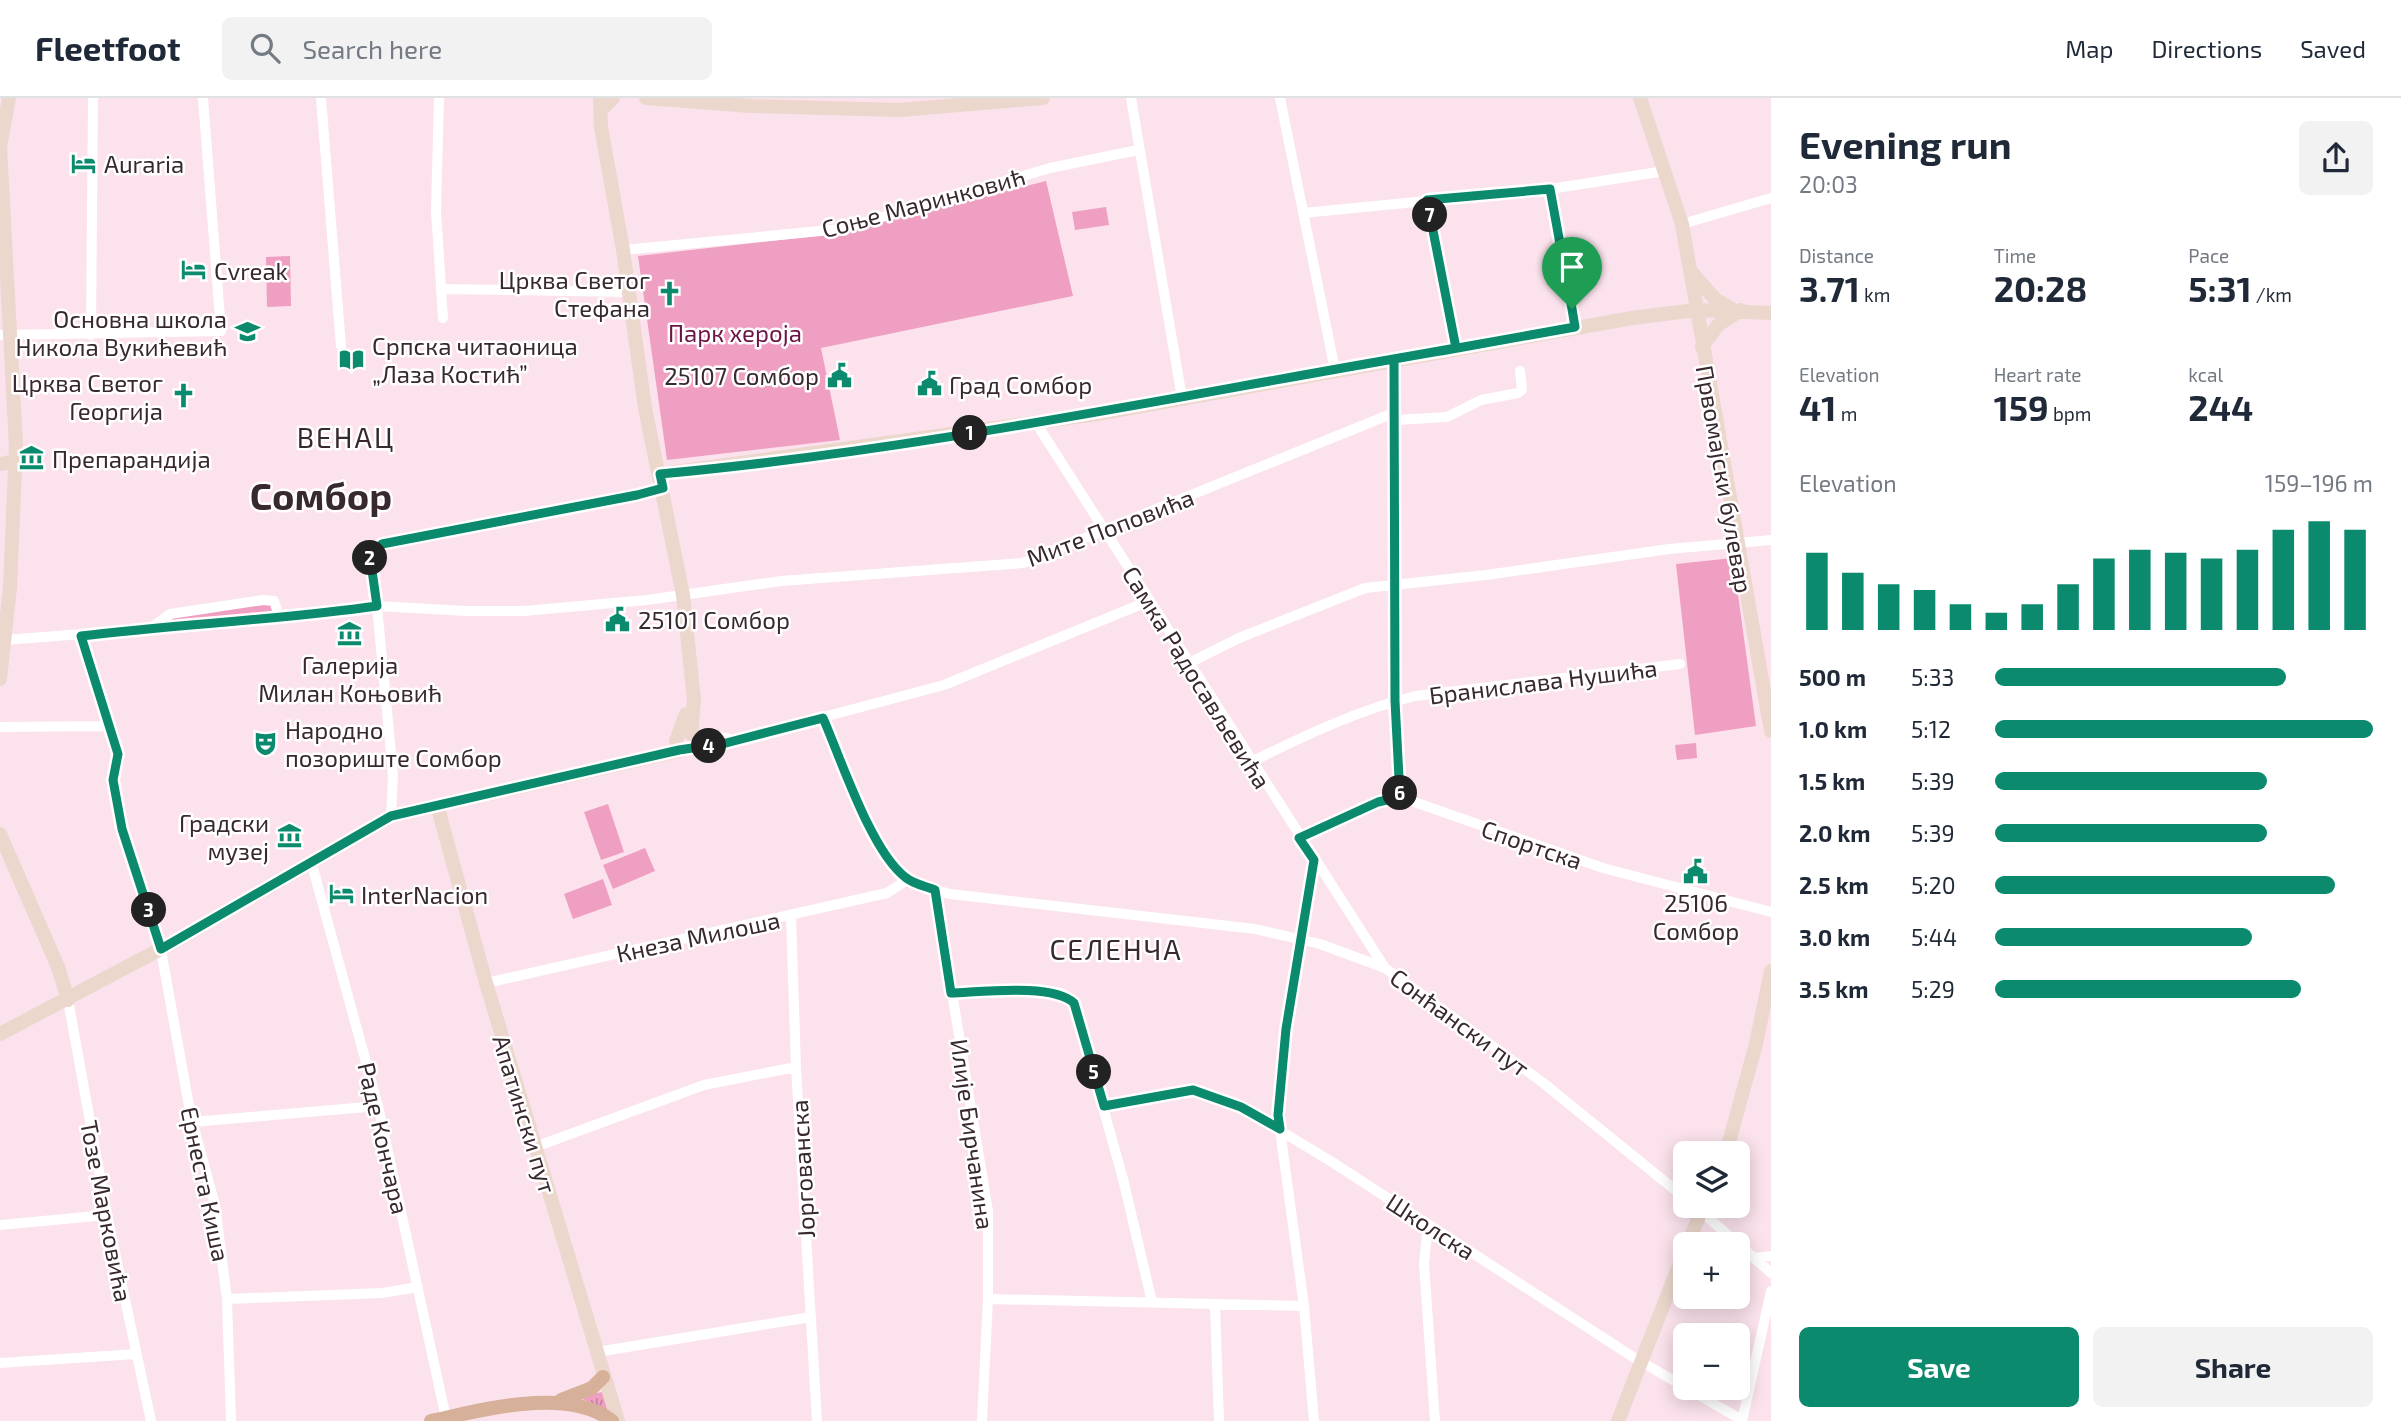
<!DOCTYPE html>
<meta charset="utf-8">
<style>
:root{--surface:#fff;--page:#f2f2f3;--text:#1f2937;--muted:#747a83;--line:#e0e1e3;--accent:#0b8a6e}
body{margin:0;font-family:"Exo 2",sans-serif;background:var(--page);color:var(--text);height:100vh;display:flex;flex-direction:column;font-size:26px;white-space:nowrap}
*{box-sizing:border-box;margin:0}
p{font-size:23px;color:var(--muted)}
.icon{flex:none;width:38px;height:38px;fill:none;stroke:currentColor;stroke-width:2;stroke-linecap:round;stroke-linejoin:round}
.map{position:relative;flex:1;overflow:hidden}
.sheet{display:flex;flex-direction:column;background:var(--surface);width:630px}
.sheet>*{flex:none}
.controls{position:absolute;left:1673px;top:1043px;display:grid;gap:14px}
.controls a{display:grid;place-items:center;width:77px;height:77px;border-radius:10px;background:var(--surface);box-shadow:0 4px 18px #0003;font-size:35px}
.pin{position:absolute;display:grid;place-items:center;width:60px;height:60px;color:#fff;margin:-72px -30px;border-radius:50% 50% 50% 0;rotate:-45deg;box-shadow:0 0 7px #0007}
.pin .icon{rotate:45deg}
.km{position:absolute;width:35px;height:35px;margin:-18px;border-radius:50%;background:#222;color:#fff;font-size:19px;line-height:35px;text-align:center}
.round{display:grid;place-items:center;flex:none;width:74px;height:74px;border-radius:10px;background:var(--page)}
.headline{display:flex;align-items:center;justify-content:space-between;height:119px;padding:0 28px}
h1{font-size:38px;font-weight:700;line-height:52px}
.stats{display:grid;grid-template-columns:repeat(3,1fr);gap:10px;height:119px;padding:7px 28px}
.stats div{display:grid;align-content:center}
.stats b{font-size:35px;font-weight:700}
.stats small{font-size:19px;font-weight:400}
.stats p{font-size:19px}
.chart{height:196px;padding:14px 28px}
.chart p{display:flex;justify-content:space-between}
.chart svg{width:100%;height:126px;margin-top:7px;stroke:var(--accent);stroke-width:6}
.cta{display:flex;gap:14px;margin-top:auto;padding:14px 28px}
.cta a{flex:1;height:80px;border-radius:10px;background:var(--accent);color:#fff;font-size:28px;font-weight:700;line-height:80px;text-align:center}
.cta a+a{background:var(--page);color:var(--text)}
ul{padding:0 28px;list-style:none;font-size:23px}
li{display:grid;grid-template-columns:112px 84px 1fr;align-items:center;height:52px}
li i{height:18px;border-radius:9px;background:var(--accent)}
header{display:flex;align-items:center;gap:42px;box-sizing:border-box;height:98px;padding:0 35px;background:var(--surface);border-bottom:2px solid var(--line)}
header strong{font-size:33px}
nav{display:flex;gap:38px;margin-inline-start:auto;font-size:24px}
.search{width:490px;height:63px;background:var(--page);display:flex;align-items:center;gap:18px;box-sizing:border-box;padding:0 24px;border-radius:10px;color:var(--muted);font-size:26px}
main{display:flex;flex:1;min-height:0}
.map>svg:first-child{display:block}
</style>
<header>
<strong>Fleetfoot</strong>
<div class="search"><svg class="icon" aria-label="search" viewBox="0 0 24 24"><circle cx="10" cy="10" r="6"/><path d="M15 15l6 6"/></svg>Search here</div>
<nav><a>Map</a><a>Directions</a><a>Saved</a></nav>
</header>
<main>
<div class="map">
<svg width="1771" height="1323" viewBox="0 0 1771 1323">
<defs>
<pattern id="grass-tufts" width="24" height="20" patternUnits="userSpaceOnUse" patternTransform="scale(1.75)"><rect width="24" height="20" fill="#ef9fc2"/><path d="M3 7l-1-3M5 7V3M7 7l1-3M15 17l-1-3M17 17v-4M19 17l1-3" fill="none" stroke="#c3829e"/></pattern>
</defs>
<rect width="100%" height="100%" fill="#fbe2ec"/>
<path fill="url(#grass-tufts)" d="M602,1294L608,1313L578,1299Z"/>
<path fill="#ef9fc2" d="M1046,83L1073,198L821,250L840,342L667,362L638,158L834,136Z
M1106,109L1109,127L1075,132L1072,114Z
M290,158L291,208L267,209L266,159Z
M1733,460L1756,628L1695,637L1676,466Z
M264,503L271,506L273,512L268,519L175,525L172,522L173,518Z
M1696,645L1697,660L1677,662L1675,647Z
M608,706L624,754L601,762L584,714Z
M645,750L655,773L613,791L603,767Z
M603,781L612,807L573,821L564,796Z"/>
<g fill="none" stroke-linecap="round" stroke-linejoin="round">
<path stroke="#fff" stroke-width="10" d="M321,0L341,248
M439,0L436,113L443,220
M1131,0L1182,300
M1280,0L1335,272
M1550,91L1575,229
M1427,102L1456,250
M1303,115L1550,91L1665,73
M1682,126L1771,100
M623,152L841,131L1050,70L1138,52
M442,191L627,194
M0,237L221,233L203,0
M91,237L93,0
M1394,261L1395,603L1400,699
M1397,322L1447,319L1481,302L1518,295L1522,292L1520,273
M1036,325L1385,870
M152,529L170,516L263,502L274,503L280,521
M81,538L118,656L113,682L122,731L159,841L191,1019L215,1107L227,1201L231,1323
M4,542L280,521L377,508L466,513H524L647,502L781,483L1023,465L1396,314
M1189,565L1239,540L1365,490L1486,477L1669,451L1771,442
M823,620C841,662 871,752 905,779C916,788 936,792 950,796L1255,831L1320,846L1385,870L1542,984L1685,1100
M0,629L109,628
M693,638L727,640
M692,649L726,645L944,587L1149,503
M1251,664C1304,638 1358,612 1415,598L1680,566
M391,718L393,677L377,508L370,462L372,453L382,446L626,400L662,390
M1299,740L1378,704L1400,699L1603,770L1771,814
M1314,762L1286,931L1278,1017L1304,1208L1314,1323
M311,763L378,1008L446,1320
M935,792L988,1113V1201L982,1323
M791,818L796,969L817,1323
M486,885L887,795L907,782
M951,895L1050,893L1061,895L1074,905L1123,1081L1152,1204
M68,902L107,1117L151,1323
M1104,1008L1193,992L1241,1009L1332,1064L1633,1259L1742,1322
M192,1024L378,1008
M535,1049L704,987L796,969
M1695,1108L1771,1175
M1428,1126L1424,1166L1435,1323
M0,1127L107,1117
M1755,1160L1771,1158
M227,1201L382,1195L418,1189
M988,1201L1304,1208
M1215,1207L1219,1323
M597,1254L811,1219
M0,1265L136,1256
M1742,1323L1771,1193"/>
<path stroke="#ebd7cc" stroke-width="14" d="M600,0L601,29L623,152L645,310L683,497L694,602L691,636
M646,0L751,8L900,12L1043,0
M1640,0L1682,126L1771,633
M600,13L613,0
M1691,174L1716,202L1732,211
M1702,249L1718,227L1741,212
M0,366L16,363
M660,376L1097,316L1632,220L1696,212L1771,215
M0,581L10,489L16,348L0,49L9,0
M676,643L686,616
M437,707L486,885L618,1323
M0,736L58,869L68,902
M0,936L174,844L391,718L682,652
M1726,1055L1756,946L1771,873
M1688,1146L1703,1108
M1618,1323L1685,1152"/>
<path stroke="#d6b098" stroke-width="14" d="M561,1302L592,1290L603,1279
M431,1323C483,1312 567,1288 612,1323"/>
</g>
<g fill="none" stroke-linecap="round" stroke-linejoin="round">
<defs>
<path id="route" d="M1572,211L1575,229L1441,253H1440C1181,297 922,352 660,376L663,390L637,397L382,446L370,458L377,508C279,522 180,526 81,538L118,656L113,682L122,731L161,851L391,718L679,652L726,645L823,620C841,661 871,753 905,779C913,786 925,788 935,792L951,895C981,894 1053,885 1074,905L1104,1008L1193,992L1241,1009L1280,1031L1278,1017L1286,931L1314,762L1299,740L1378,704L1400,699L1395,603L1394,261L1456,250L1427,102L1550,91L1572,211"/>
</defs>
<use href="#route" stroke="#fff" stroke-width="14"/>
<use href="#route" stroke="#0b8a6e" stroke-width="9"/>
</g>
<defs>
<symbol id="hotel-bare" viewBox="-9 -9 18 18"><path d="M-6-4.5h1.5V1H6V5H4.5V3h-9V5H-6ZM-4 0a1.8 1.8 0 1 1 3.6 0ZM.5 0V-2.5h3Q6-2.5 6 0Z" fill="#0b8a6e" stroke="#fff" stroke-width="2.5" paint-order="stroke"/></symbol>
<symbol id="church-bare" viewBox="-9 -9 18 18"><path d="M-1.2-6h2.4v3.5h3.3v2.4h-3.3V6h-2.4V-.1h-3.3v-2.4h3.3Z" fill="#0b8a6e" stroke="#fff" stroke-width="2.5" paint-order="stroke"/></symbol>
<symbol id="school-bare" viewBox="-9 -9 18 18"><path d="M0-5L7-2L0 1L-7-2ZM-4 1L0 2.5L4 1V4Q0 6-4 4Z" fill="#0b8a6e" stroke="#fff" stroke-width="2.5" paint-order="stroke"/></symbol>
<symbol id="library-bare" viewBox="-9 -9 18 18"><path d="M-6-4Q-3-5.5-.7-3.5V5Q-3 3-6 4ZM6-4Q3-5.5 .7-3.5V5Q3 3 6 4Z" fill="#0b8a6e" stroke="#fff" stroke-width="2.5" paint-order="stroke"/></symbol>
<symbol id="civic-bare" viewBox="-9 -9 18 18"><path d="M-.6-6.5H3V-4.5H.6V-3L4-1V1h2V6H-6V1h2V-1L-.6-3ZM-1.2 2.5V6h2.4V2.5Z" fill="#0b8a6e" stroke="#fff" stroke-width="2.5" paint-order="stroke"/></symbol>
<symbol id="museum-bare" viewBox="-9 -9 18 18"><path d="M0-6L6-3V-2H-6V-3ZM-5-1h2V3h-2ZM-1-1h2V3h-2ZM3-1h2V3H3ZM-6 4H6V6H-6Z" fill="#0b8a6e" stroke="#fff" stroke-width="2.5" paint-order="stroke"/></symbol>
<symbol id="theatre-bare" viewBox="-9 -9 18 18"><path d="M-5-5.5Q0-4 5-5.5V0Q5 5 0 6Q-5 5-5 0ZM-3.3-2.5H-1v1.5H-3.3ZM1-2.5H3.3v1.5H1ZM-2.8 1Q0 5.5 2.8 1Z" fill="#0b8a6e" stroke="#fff" stroke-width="2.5" paint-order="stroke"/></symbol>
</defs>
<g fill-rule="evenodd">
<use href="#hotel-bare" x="66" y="48" width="35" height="35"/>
<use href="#hotel-bare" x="176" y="154" width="35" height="35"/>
<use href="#church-bare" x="652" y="178" width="35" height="35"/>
<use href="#school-bare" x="230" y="216" width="35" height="35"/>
<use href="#library-bare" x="334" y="244" width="35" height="35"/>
<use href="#civic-bare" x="822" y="260" width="35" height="35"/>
<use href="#civic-bare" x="912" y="268" width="35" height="35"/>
<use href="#church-bare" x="166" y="280" width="35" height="35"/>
<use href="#museum-bare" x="14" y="342" width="35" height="35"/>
<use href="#civic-bare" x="600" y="504" width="35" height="35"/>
<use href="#museum-bare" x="332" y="518" width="35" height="35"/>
<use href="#theatre-bare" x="248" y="628" width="35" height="35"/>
<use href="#museum-bare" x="272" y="720" width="35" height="35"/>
<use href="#civic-bare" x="1678" y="756" width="35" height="35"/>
<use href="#hotel-bare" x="324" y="778" width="35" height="35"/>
</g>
<g text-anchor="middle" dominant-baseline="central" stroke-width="5" stroke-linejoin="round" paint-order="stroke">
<g font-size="24" fill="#38282f" stroke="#fff" text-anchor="start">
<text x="104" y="65">Auraria</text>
<text x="214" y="172">Cvreak</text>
<text x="650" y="181" text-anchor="end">Црква Светог<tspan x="650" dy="28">Стефана</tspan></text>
<text x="227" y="220" text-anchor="end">Основна школа<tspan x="227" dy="28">Никола Вукићевић</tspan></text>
<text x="372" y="247">Српска читаоница<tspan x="372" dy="28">„Лаза Костић”</tspan></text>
<text x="819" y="277" text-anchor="end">25107 Сомбор</text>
<text x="163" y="284" text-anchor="end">Црква Светог<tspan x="163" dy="28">Георгија</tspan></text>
<text x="949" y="286">Град Сомбор</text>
<text x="52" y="360">Препарандија</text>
<text x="638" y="521">25101 Сомбор</text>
<text x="350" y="566" text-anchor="middle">Галерија<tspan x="350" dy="28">Милан Коњовић</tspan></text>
<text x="285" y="631">Народно<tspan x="285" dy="28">позориште Сомбор</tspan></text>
<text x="269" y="724" text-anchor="end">Градски<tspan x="269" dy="28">музеј</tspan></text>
<text x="361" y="796">InterNacion</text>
<text x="1696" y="804" text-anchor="middle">25106<tspan x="1696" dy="28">Сомбор</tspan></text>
</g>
<g font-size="24" fill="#38282f" stroke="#fff">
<text transform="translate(923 104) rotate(-15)">Соње Маринковић</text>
<text transform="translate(1725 381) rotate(80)">Првомајски булевар</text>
<text transform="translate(1110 429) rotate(-21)">Мите Поповића</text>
<text transform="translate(1197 579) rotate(58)">Самка Радосављевића</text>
<text transform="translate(1543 583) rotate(-7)">Бранислава Нушића</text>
<text transform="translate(1532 746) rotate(19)">Спортска</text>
<text transform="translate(698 838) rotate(-12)">Кнеза Милоша</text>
<text transform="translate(1460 924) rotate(36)">Сонћански пут</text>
<text transform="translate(525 1016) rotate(73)">Апатински пут</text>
<text transform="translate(973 1036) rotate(82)">Илије Бирчанина</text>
<text transform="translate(384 1040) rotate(77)">Раде Кончара</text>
<text transform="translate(802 1071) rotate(-93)">Јоргованска</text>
<text transform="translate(206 1086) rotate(78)">Ернеста Киша</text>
<text transform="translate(107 1113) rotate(79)">Тозе Марковића</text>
<text transform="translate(1431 1128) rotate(33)">Школска</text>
</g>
<g font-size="24" fill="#6c1445" stroke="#fff">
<text x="735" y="234">Парк хероја</text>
</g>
<g font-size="28" letter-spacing="2" fill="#38282f" stroke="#fff">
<text x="346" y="339">ВЕНАЦ</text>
<text x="1116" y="851">СЕЛЕНЧА</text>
</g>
<g font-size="38" font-weight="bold" fill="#38282f" stroke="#fff">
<text x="321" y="397">Сомбор</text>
</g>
</g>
</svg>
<div class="controls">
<a><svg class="icon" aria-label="layers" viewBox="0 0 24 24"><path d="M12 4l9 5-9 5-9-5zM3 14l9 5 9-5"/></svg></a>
<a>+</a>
<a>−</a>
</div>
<div class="pin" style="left:1572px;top:211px;background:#1e9e55"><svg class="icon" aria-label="arrive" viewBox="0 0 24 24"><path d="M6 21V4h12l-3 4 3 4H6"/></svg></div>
<b class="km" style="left:970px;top:335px">1</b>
<b class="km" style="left:370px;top:460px">2</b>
<b class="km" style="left:149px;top:812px">3</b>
<b class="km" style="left:709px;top:648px">4</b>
<b class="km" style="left:1094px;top:974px">5</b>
<b class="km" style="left:1400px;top:695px">6</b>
<b class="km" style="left:1430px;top:117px">7</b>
</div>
<section class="sheet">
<div class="headline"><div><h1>Evening run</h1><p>20:03</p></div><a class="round"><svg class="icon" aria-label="share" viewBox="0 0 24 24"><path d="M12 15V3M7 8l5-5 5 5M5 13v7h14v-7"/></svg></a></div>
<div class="stats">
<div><p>Distance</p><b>3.71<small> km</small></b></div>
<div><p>Time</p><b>20:28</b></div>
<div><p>Pace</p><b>5:31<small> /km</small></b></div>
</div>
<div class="stats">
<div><p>Elevation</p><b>41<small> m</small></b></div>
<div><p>Heart rate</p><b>159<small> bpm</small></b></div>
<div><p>kcal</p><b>244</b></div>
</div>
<div class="chart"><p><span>Elevation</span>159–196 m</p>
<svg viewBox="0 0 160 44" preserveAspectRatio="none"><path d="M5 44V17M15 44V24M25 44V28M35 44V30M45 44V35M55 44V38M65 44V35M75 44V28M85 44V19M95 44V16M105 44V17M115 44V19M125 44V16M135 44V9M145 44V6M155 44V9"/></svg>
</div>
<ul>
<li><b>500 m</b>5:33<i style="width:77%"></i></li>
<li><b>1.0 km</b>5:12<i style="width:100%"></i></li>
<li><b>1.5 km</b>5:39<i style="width:72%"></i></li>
<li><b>2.0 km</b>5:39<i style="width:72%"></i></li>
<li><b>2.5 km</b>5:20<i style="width:90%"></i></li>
<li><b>3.0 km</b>5:44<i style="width:68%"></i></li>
<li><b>3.5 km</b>5:29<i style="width:81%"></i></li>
</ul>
<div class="cta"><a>Save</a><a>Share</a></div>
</section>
</main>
